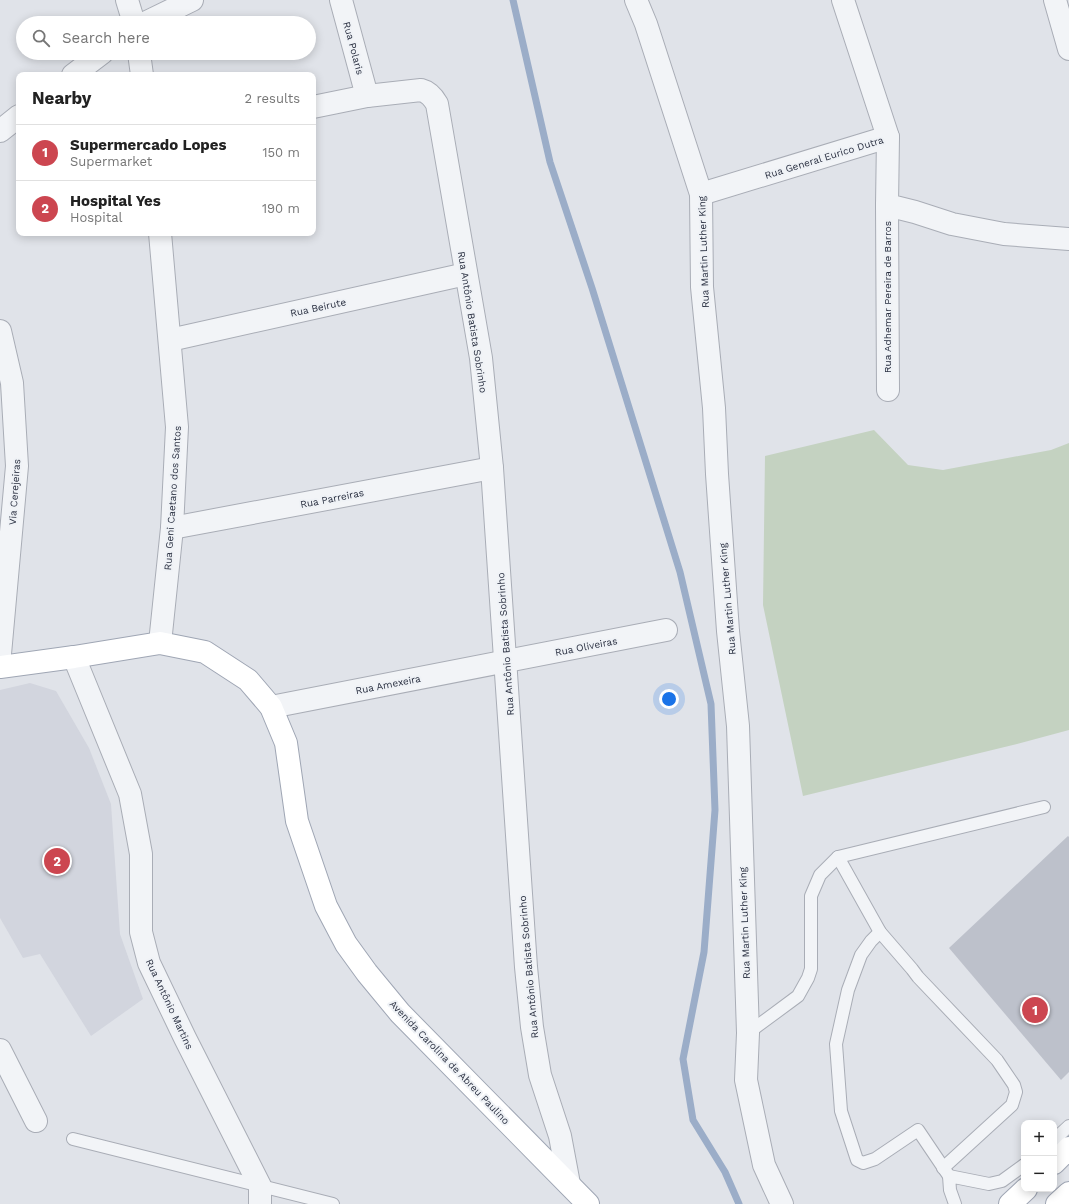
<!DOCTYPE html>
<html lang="en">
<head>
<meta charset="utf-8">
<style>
  :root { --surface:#fff; --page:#f6f6f6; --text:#222; --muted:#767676; --line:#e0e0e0; --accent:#cc4650 }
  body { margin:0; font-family:"Work Sans",sans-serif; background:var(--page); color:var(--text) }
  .controls { position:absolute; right:12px; bottom:12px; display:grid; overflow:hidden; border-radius:8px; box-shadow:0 2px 10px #0003 }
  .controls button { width:36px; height:36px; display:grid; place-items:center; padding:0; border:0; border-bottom:1px solid var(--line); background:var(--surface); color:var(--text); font:20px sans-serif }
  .you { position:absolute; left:669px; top:699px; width:14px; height:14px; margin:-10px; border:3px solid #fff; border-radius:50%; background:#1a73e8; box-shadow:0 0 0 6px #1a73e833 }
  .badge { display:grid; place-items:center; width:26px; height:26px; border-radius:50%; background:var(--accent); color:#fff; font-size:13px; font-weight:700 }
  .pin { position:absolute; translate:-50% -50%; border:2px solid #fff; box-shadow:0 1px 4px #0006 }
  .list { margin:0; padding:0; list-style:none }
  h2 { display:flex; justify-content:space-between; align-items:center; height:52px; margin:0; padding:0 16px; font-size:17px }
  h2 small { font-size:13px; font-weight:400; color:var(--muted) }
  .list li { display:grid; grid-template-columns:26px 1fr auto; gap:12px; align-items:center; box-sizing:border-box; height:56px; padding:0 16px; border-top:1px solid var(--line) }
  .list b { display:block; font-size:15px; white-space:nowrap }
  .list p { margin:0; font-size:13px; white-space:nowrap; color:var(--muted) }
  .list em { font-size:13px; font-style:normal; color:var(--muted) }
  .icon { flex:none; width:22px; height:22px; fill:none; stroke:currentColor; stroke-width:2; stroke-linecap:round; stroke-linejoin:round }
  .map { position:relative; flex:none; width:1069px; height:1204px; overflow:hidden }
  .search { position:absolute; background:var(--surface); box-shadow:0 2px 10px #0003; left:16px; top:16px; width:300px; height:44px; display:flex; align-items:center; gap:10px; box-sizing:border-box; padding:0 14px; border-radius:22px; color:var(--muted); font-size:15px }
  .panel { position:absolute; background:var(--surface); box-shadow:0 2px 10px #0003; left:16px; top:72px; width:300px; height:164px; border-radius:8px }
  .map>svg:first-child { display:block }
  .built { fill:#d2d5de }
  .green { fill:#c4d2c1 }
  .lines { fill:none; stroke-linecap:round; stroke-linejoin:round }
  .stream { stroke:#9badc8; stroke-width:7 }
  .building { fill:#bdc1cb }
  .lane-casing { stroke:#a9adb6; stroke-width:14 }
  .street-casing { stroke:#a9adb6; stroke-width:24 }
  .primary-casing { stroke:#9fa6b4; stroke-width:24 }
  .lane { stroke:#f2f4f7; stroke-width:12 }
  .street { stroke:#f2f4f7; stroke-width:22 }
  .primary { stroke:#fff; stroke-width:22 }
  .labels { text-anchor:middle; stroke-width:4; stroke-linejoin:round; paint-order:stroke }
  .street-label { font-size:10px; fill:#292f40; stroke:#eff2f6 }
</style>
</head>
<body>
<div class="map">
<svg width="1069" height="1204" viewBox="0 0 1069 1204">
  <rect width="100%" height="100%" fill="#e0e3e9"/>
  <path class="built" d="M30,683L56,691L89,748L111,804L120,934L143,999L91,1036L40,954L23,958L0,918V690Z"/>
  <path class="green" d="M874,430L908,465L943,470L1051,450L1069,443V730L1017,744L803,796L763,605L765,456Z"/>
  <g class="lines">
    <path class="stream" d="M513,0L550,162L592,288L680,572L711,704L715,810L704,952L683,1059L693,1120L725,1172L739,1204"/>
  </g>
  <path class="building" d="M1068,836L1069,837V1072L1061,1080L949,948Z"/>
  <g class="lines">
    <g class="lane-casing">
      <g id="lane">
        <path d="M838,857L880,932L912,969L918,977L997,1060L1014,1085L1016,1092L1012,1105L943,1168"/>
        <path d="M880,932L871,941L861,955L848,990L836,1044L841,1111L857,1160L863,1163L875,1159L918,1130L949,1176"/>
        <path d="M748,1033L798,996L808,978L811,969V896L820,875L838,857L1044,807"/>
        <path d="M73,1139L333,1204"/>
        <path d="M1054,1140L1069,1126"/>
        <path d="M955,1204L950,1190L949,1176L989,1184L1002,1181L1024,1165"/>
      </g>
    </g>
    <g class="street-casing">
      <g id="street">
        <path d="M127,0L134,23"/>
        <path d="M341,0L367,96"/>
        <path d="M636,0L646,24L701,194L702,287L714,408L717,474L728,631L738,726L748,1033L746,1080L764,1165L782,1204"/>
        <path d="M843,0L888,137L887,205L915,212L952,224L1004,234L1069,239"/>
        <path d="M1055,0L1069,49"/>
        <path d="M145,23L192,0"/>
        <path d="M139,53L142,75"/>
        <path d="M73,75L102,53"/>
        <path d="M313,107L367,96L421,90C429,92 433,97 437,104L481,358L492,468L526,967L532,1027L540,1075L560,1136L569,1184"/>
        <path d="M0,131L19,116"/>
        <path d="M701,194L888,137"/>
        <path d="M887,205L888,390"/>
        <path d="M0,331L12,383L17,466L0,654"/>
        <path d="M170,340L466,274"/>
        <path d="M172,528L492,468"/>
        <path d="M160,643L172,528L177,427L160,233"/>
        <path d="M74,657L130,794L141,854V932L149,963L185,1038L260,1186V1204"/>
        <path d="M271,707L666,630"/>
        <path d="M0,1050L36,1121"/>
      </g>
    </g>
    <g class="primary-casing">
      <g id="primary">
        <path d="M0,667L74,657L160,643L205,652L248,680L271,707L286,743L297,821L326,906L346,944L367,973L400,1013L588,1204"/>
        <path d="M1054,1163L1069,1148"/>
        <path d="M1010,1204L1026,1189"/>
        <path d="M1057,1204L1069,1193"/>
      </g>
    </g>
    <use href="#lane" class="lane"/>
    <use href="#street" class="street"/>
    <use href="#primary" class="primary"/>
  </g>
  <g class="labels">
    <g class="street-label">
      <text transform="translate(354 48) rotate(75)" y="4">Rua Polaris</text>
      <text transform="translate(824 157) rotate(-17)" y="4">Rua General Eurico Dutra</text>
      <text transform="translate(703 252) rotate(-92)" y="4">Rua Martin Luther King</text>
      <text transform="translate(887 297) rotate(-90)" y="4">Rua Adhemar Pereira de Barros</text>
      <text transform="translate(318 307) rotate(-12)" y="4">Rua Beirute</text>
      <text transform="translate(473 322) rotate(81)" y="4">Rua Antônio Batista Sobrinho</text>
      <text transform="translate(14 492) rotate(-86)" y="4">Via Cerejeiras</text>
      <text transform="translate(172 498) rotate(-86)" y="4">Rua Geni Caetano dos Santos</text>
      <text transform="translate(332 498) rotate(-11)" y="4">Rua Parreiras</text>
      <text transform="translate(727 599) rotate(-95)" y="4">Rua Martin Luther King</text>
      <text transform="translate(505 644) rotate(-94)" y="4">Rua Antônio Batista Sobrinho</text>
      <text transform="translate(586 646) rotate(-11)" y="4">Rua Oliveiras</text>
      <text transform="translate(388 684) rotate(-11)" y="4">Rua Amexeira</text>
      <text transform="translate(744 923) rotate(-92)" y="4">Rua Martin Luther King</text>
      <text transform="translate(528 967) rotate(-95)" y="4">Rua Antônio Batista Sobrinho</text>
      <text transform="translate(170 1004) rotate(65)" y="4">Rua Antônio Martins</text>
      <text transform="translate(450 1062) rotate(46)" y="4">Avenida Carolina de Abreu Paulino</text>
    </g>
  </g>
</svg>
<div class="controls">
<button>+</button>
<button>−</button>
</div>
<div class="you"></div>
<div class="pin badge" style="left:1035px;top:1010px">1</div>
<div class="pin badge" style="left:57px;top:861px">2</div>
<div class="search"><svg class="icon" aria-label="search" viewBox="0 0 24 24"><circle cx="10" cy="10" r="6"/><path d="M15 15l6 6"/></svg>Search here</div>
<section class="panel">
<h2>Nearby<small>2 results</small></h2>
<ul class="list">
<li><span class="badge">1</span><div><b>Supermercado Lopes</b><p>Supermarket</p></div><em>150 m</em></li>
<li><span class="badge">2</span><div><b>Hospital Yes</b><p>Hospital</p></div><em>190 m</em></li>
</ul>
</section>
</div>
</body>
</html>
